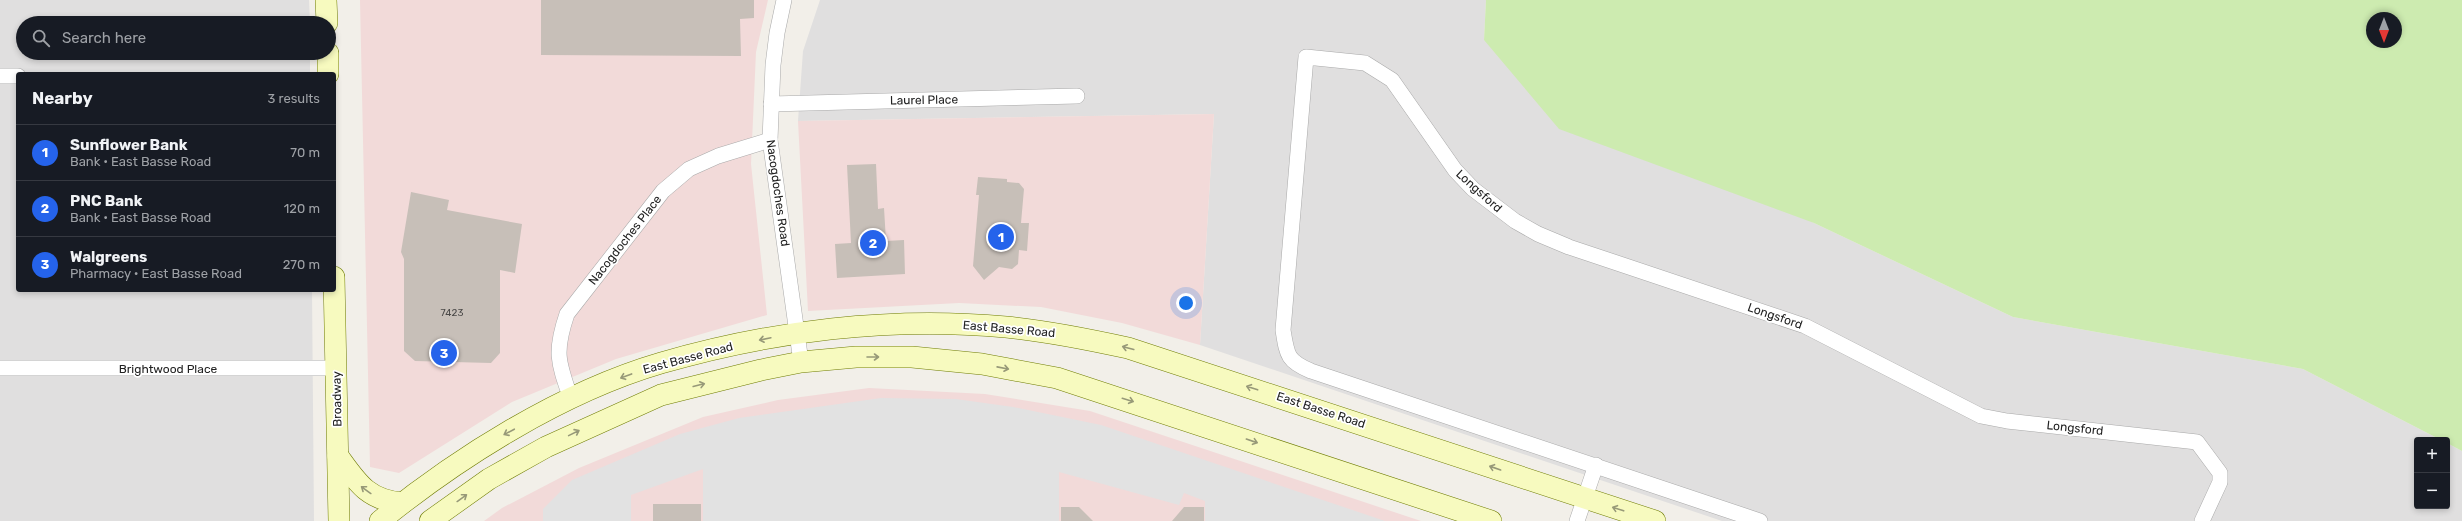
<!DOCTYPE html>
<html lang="en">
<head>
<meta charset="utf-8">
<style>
  :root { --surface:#171b24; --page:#20242c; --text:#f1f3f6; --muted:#9ea1a6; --line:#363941; --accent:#2563eb }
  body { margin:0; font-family:Rubik,sans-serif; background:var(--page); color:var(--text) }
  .controls { position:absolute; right:12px; bottom:12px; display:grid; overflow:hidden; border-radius:4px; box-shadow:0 2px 6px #0003 }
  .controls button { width:36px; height:36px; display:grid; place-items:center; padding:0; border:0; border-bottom:1px solid var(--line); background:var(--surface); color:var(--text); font:20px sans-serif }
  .compass { position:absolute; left:2366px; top:12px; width:36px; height:36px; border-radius:50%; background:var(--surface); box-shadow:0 2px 6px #0003; rotate:180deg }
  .you { position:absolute; left:1186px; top:303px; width:14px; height:14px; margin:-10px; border:3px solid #fff; border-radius:50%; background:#1a73e8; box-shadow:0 0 0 6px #1a73e833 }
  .badge { display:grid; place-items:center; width:26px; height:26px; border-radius:50%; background:var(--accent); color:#fff; font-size:13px; font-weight:700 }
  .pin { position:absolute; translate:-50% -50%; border:2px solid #fff; box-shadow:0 1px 4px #0006 }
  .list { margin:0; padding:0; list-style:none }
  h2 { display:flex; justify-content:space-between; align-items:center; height:52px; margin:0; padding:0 16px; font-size:17px }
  h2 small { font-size:13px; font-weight:400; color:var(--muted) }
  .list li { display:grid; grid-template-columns:26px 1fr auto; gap:12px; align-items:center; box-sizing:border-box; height:56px; padding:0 16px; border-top:1px solid var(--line) }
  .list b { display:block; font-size:15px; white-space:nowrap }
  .list p { margin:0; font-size:13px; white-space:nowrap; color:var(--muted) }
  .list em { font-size:13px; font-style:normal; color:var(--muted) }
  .icon { flex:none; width:22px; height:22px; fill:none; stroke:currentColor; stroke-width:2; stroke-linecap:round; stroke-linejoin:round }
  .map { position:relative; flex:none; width:2462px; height:521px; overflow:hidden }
  .search { position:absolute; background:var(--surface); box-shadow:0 2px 6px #0003; left:16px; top:16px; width:320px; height:44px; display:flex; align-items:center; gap:10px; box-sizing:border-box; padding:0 14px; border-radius:22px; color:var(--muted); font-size:15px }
  .panel { position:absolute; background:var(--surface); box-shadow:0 2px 6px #0003; left:16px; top:72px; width:320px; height:220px; border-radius:4px }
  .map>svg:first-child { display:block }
  .residential { fill:#e0dfdf }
  .commercial { fill:#f2dad9 }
  .grass { fill:#cdebb0; fill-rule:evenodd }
  .parking { fill:#e2e2e2 }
  .building { fill:#c7bfb8 }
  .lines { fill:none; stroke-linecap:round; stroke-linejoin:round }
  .minor-casing { stroke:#a9a9a9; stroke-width:16 }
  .secondary-casing { stroke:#707d05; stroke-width:22 }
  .minor { stroke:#fff; stroke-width:15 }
  .secondary { stroke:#f7fabf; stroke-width:21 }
  .oneway { stroke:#979978 }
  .labels { text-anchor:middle; stroke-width:3.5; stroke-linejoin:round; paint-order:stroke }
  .number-label { font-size:10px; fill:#4b4948 }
  .street-label { font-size:12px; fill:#222; stroke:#fff }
</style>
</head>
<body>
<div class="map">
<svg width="2462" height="521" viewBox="0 0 2462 521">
  <rect width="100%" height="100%" fill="#f2efe9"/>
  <g class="residential">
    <path d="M0,0H309L310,23H23V53H310V74H18V290H312L314,521H0Z"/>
    <path d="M820,0H1486L1484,40L1814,223L2013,317L2303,369L2441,440H2417V506H2447V443L2462,451V521H1722L1200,345L1214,114L798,121L803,51Z"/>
  </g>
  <g class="commercial">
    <path d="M360,0H768L756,52L751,164L767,315L616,359L512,402L399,473L370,467Z"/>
    <path d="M1214,114L1200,345L1122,323L1041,307L959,303L808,311L798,121Z"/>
    <path d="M869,388L985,394L1090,411L1421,521H484L502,508L579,468L703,417L778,400Z"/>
  </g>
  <path class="grass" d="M1486,0H2462V451L2447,443V440H2441L2303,369L2013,317L1814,223L1559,129L1484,40ZM2372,18H2396V42H2372Z"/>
  <path class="parking" d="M881,398L956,399L1013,407L1101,425L1385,521H1205V501L1184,493L1179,505L1059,472V521H703V469L631,495V521H543V509L572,480L680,434L739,418Z"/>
  <g class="building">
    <path d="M541,0H754V18L740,19L741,56L541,55Z"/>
    <path d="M876,164L878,209L884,208L886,241L904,240L905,274L837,278L835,244L851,243L847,165Z"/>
    <path d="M978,177L1007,179V182L1019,183L1024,189L1021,223H1029L1027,251L1019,250L1018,264L1012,269L999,267L984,280L973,266L979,195H976Z"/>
    <path d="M411,192L449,200L447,210L522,224L515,273L500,270V353L491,363L415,361L404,351V259L401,252Z"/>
    <rect x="653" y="504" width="48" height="17"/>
    <path d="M1061,507H1079L1093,521H1061Z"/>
    <path d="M1184,507H1204V521H1172Z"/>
  </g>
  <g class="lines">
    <g class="minor-casing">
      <g id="minor">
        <path d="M784,0L777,33L773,65L770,140L801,362"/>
        <path d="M0,76H18"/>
        <path d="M771,104L1077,96"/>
        <path d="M0,368H336"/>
        <path d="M571,399C558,362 554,352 567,314L663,191L689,169L718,156L770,140"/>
        <path d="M1577,521L1596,465"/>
        <path d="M1760,521L1311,371C1287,361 1287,355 1283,330L1306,57L1365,63L1392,80L1455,170L1473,189L1515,221L1538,234L1569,247L1805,326L1981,416L2007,421L2197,442L2220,473V482L2202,521"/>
      </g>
    </g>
    <g class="secondary-casing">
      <g id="secondary">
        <path d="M326,0L327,23"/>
        <path d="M328,53V74"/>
        <path d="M334,277L339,521"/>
        <path d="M338,456C357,482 367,500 402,503"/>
        <path d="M380,521C459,457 562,392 661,363C771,331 891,316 1006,327C1047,331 1087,339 1128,348L1655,521"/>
        <path d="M430,521L489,479L546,447L661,395L761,370L801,362L856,357H912L982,364L1057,378L1491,521"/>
      </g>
    </g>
    <use href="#minor" class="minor"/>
    <use href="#secondary" class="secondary"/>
  </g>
  <defs><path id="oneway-shaft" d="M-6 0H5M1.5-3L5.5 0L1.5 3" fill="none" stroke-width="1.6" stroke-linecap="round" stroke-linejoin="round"/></defs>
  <g class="oneway">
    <use href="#oneway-shaft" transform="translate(765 339) rotate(168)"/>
    <use href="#oneway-shaft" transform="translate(1128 348) rotate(-165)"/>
    <use href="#oneway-shaft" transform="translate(873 357)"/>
    <use href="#oneway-shaft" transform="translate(1003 368) rotate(11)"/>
    <use href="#oneway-shaft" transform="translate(626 376) rotate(160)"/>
    <use href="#oneway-shaft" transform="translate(699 385) rotate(-14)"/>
    <use href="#oneway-shaft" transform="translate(1252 388) rotate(-162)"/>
    <use href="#oneway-shaft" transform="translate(1128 400) rotate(17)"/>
    <use href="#oneway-shaft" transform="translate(509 432) rotate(152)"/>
    <use href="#oneway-shaft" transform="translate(574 433) rotate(-26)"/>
    <use href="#oneway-shaft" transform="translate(1252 441) rotate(19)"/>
    <use href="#oneway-shaft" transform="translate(1495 468) rotate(-161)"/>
    <use href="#oneway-shaft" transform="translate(366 490) rotate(-144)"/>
    <use href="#oneway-shaft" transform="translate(462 498) rotate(-36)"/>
    <use href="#oneway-shaft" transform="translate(1618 509) rotate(-162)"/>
  </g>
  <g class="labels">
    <g class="number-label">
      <text x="452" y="316">7423</text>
    </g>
    <g class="street-label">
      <text transform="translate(924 100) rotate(-1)" y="4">Laurel Place</text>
      <text transform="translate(1479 191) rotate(42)" y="4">Longsford</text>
      <text transform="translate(778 193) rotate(82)" y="4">Nacogdoches Road</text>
      <text transform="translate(625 240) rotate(-52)" y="4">Nacogdoches Place</text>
      <text transform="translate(1775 316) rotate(19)" y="4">Longsford</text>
      <text transform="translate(1009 329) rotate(5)" y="4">East Basse Road</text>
      <text transform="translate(688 358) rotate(-15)" y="4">East Basse Road</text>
      <text x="168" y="373">Brightwood Place</text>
      <text transform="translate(337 399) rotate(-91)" y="4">Broadway</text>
      <text transform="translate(1321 410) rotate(18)" y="4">East Basse Road</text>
      <text transform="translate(2075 428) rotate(6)" y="4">Longsford</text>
    </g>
  </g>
</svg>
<div class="controls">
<button>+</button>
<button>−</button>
</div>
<svg class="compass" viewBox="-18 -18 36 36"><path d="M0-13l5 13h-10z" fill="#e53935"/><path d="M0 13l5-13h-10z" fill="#9ea1a6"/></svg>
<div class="you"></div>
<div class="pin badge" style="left:1001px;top:237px">1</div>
<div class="pin badge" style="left:873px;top:243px">2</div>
<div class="pin badge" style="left:444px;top:353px">3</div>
<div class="search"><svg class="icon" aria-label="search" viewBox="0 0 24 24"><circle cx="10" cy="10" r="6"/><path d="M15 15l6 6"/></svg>Search here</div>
<section class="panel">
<h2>Nearby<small>3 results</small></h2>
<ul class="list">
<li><span class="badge">1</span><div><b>Sunflower Bank</b><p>Bank · East Basse Road</p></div><em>70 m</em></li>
<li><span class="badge">2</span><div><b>PNC Bank</b><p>Bank · East Basse Road</p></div><em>120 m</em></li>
<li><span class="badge">3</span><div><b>Walgreens</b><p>Pharmacy · East Basse Road</p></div><em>270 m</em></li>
</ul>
</section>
</div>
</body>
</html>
